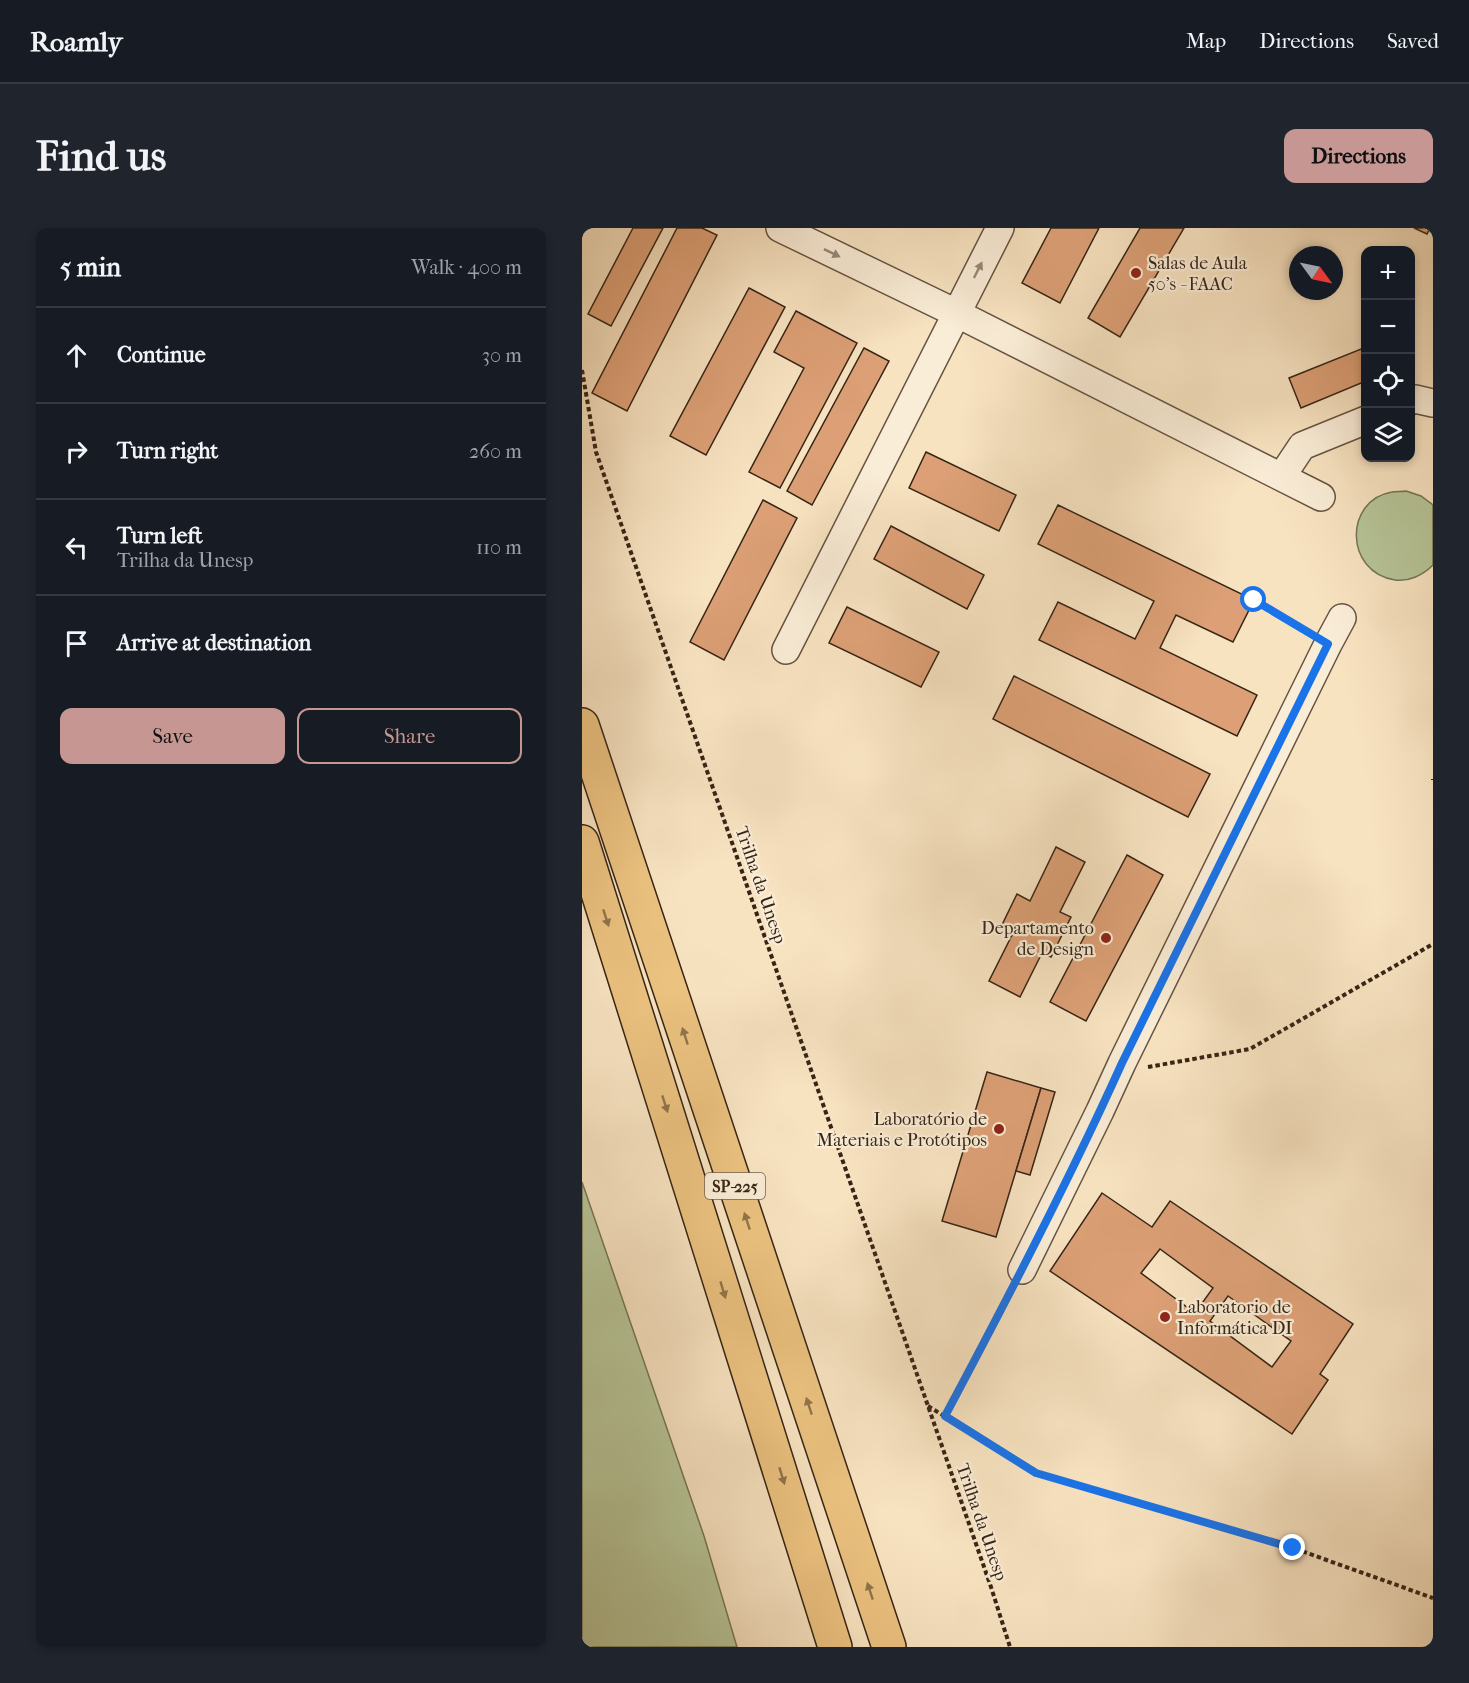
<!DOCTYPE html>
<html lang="en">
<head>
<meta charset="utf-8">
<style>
  :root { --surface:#171b24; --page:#20242c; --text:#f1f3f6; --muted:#9ea1a6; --line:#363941; --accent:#c59692 }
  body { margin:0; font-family:"IM FELL French Canon",serif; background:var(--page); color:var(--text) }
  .controls { position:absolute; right:18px; top:18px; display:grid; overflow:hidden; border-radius:12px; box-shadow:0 3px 9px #0003 }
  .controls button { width:54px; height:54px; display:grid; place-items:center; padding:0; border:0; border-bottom:2px solid var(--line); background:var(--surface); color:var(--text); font:30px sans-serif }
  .compass { position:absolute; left:707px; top:18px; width:54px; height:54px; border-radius:50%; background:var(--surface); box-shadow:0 3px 9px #0003; rotate:123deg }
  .stop { position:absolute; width:18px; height:18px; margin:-14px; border:4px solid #1a73e8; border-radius:50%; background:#fff }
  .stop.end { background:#1a73e8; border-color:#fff; box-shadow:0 2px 6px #0008 }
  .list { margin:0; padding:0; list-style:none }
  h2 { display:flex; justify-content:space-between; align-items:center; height:78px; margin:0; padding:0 24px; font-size:26px }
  h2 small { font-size:20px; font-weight:400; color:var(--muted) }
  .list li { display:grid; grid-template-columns:39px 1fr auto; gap:18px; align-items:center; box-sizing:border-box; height:96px; padding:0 24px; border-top:2px solid var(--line) }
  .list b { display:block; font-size:22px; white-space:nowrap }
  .list p { margin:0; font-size:20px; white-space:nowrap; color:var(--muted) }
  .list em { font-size:20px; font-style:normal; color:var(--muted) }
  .actions { display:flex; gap:12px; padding:18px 24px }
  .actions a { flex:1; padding:14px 0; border:2px solid var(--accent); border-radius:12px; text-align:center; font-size:21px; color:var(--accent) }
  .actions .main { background:var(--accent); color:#111 }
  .icon { flex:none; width:33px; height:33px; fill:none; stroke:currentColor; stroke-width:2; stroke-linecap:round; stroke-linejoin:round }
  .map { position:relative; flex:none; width:851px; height:1419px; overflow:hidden; border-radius:12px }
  header { display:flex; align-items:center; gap:36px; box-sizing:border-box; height:84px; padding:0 30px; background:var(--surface); border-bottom:2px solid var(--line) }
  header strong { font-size:28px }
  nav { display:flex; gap:33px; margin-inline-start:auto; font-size:21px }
  .intro { display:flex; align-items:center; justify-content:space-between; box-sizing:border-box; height:144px; padding:0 36px }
  h1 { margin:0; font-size:42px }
  .button { padding:15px 27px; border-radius:12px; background:var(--accent); color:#111; font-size:21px; font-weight:700 }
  main { display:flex; gap:36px; padding:0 36px }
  aside { flex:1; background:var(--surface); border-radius:12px; box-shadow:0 3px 9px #0003 }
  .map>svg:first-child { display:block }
  .green { fill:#b7c598; stroke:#767557; stroke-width:1.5 }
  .building { fill:#dda076; stroke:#362516; stroke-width:1.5; fill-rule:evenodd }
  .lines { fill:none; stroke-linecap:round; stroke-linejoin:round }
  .minor-casing { stroke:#665441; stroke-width:30 }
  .highway-casing { stroke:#362516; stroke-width:36 }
  .path { stroke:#362516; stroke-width:4; stroke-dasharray:4.5 3; stroke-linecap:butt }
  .minor { stroke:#faedd7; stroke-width:27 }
  .highway { stroke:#ecc280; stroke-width:33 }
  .oneway { fill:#988976 }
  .oneway2 { fill:#91744b }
  .route { stroke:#1a73e8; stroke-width:8 }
  .poi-dot { fill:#8f2418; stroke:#faedd7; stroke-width:2 }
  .labels { text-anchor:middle; stroke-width:4.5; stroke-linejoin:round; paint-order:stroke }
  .shield { fill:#faedd7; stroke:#716150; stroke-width:1.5 }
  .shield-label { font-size:16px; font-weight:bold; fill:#362516 }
  .poi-label { font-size:18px; fill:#362516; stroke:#faedd7; text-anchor:start }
  .street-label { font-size:18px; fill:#362516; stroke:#faedd7 }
</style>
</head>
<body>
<header>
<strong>Roamly</strong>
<nav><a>Map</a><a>Directions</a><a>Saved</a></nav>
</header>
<div class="intro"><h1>Find us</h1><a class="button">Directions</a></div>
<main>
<aside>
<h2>5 min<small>Walk · 400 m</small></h2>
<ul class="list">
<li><svg class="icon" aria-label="ahead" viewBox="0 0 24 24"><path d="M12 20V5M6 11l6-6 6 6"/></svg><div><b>Continue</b></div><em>30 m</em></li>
<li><svg class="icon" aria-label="right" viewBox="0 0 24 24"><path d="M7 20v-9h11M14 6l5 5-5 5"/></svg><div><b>Turn right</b></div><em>260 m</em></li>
<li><svg class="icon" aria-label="left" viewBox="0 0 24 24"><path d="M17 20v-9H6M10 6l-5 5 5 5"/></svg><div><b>Turn left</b><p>Trilha da Unesp</p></div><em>110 m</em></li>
<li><svg class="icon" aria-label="arrive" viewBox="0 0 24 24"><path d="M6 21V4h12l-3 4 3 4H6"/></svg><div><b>Arrive at destination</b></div></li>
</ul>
<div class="actions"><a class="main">Save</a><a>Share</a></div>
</aside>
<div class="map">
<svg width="851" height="1419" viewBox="0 0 851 1419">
  <rect width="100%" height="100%" fill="#f8e3c1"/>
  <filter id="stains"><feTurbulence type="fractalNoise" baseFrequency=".00333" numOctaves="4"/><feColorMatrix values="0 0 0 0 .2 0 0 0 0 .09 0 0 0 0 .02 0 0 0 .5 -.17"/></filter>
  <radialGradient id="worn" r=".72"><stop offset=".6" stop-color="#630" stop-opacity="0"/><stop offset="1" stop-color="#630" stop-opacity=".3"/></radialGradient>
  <g class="green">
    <path d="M824,263L839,268L851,277V337C841,347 827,354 813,352C762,344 762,272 810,264C814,263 820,264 824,263Z"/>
    <path d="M0,954L122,1308L155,1419H0Z"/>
  </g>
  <g class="building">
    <path d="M51,0H81L29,98L6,86Z"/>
    <path d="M95,0H120L135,7L45,183L10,165Z"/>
    <path d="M469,0H517L478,75L440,55Z"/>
    <path d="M558,0H602L538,109L506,90Z"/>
    <path d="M832,0H848L845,6Z"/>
    <path d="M167,60L203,79L124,227L88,208Z"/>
    <path d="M214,83L275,115L198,260L167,244L222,140L192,124Z"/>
    <path d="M784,119V153L719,180L707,150Z"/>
    <path d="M282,120L307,133L230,277L205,263Z"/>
    <path d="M344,224L434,267L417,303L327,260Z"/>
    <path d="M181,272L215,290L142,432L108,414Z"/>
    <path d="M476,277L672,372L651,414L594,387L578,420L675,467L655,508L457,412L476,374L553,411L572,373L456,316Z"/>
    <path d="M309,298L402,347L385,381L292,331Z"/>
    <path d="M265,379L357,424L339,459L247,415Z"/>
    <path d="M432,448L628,546L606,589L411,491Z"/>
    <path d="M474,619L503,634L478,684L489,689L469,729L460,725L438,769L407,753L430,707L418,701L435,666L448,673Z"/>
    <path d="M545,627L581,647L504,793L468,774Z"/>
    <path d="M405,844L459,860L414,1009L360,993Z"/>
    <path d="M459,860L473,864L448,947L434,943Z"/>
    <path d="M520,965L570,999L588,973L771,1096L738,1146L746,1152L710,1206L468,1043ZM578,1021L631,1060L613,1085L559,1045ZM646,1068L709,1113L690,1139L628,1093Z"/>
  </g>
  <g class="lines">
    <g class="minor-casing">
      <g id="minor">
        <path d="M198,0L374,85L739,269"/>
        <path d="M828,173L833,171L851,175"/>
        <path d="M700,248L720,218L784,192"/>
        <path d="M204,422L418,0"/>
        <path d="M440,1042L518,883L540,835L746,416L760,390"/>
      </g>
    </g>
    <g class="highway-casing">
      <g id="highway">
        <path d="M0,497L307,1419"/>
        <path d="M0,614L253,1419"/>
      </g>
    </g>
    <g class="path">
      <path d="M0,142L14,224L409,1359L428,1419"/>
      <path d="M672,372L727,405"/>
      <path d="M851,551V552"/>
      <path d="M566,839L668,821L851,716"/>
      <path d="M346,1178L454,1245L711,1320L851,1370"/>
      <path d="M363,1188L430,1062"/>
    </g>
    <use href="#minor" class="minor"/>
    <use href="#highway" class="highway"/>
  </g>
  <defs><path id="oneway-solid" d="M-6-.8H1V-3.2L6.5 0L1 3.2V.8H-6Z" transform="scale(1.5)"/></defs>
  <g class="oneway">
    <use href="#oneway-solid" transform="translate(250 25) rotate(26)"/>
    <use href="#oneway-solid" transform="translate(396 42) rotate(-63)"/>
  </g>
  <g class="oneway2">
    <use href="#oneway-solid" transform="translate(24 690) rotate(72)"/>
    <use href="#oneway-solid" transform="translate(103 808) rotate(-108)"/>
    <use href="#oneway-solid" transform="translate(83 876) rotate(72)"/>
    <use href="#oneway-solid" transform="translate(165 993) rotate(-108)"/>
    <use href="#oneway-solid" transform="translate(141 1062) rotate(73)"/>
    <use href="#oneway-solid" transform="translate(227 1178) rotate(-108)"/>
    <use href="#oneway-solid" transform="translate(200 1248) rotate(73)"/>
    <use href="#oneway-solid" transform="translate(288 1363) rotate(-108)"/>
  </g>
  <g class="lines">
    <path class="route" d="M672,372L746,416L540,835C486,955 425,1072 363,1188L454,1245L711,1320"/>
  </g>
  <g class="poi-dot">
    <circle cx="554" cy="45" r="6"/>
    <circle cx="524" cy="710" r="6"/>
    <circle cx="417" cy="901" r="6"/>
    <circle cx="583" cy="1089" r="6"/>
  </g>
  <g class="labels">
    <rect class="shield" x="123" y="945" width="60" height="26" rx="4.5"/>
    <g class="shield-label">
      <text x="153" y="964">SP-225</text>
    </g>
    <g class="poi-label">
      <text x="566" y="41">Salas de Aula<tspan x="566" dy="21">50's - FAAC</tspan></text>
      <text x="512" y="706" text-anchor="end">Departamento<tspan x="512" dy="21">de Design</tspan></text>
      <text x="405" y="897" text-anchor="end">Laboratório de<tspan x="405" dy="21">Materiais e Protótipos</tspan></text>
      <text x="595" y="1085">Laboratorio de<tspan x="595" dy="21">Informática DI</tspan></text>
    </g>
    <g class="street-label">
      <text transform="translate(179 657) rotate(71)" y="6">Trilha da Unesp</text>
      <text transform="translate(400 1294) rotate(71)" y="6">Trilha da Unesp</text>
    </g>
  </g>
  <rect width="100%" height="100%" filter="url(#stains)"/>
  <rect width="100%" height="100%" fill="url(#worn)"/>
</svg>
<div class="controls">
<button>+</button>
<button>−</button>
<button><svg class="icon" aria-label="locate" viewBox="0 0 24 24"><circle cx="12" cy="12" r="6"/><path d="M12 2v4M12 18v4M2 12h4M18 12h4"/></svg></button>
<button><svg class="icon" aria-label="layers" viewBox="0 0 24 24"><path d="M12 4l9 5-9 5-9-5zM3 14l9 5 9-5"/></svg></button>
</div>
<svg class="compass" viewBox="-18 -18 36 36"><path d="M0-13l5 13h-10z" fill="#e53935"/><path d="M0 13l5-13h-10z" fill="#9ea1a6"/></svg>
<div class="stop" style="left:672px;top:372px"></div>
<div class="stop end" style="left:711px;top:1320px"></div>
</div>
</main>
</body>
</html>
